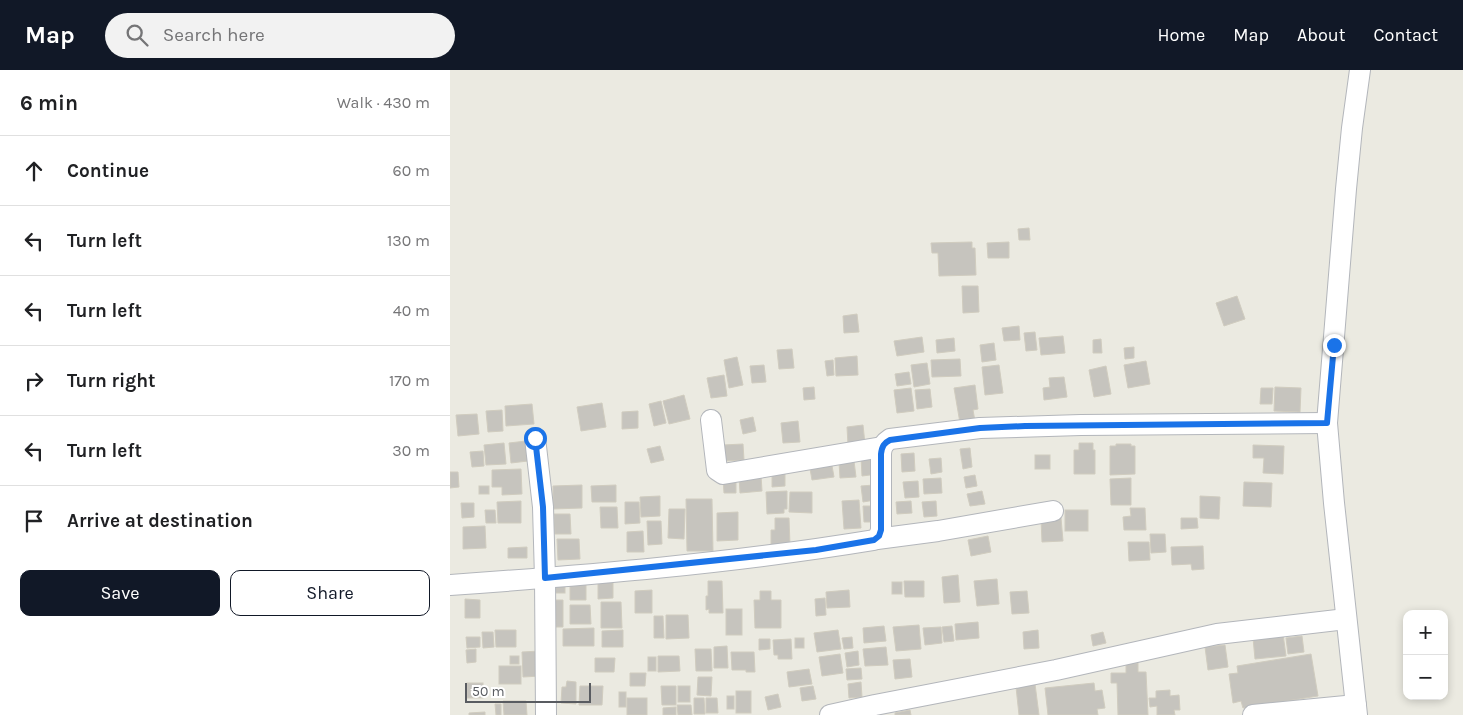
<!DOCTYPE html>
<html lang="en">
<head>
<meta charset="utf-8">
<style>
  :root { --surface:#fff; --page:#f2f2f2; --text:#202124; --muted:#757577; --line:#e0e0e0; --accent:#111827 }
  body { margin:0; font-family:Karla,sans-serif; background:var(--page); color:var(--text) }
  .controls { position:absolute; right:15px; bottom:15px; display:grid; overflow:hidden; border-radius:10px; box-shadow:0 2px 8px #0003 }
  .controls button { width:45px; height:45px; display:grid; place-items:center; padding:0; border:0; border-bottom:1px solid var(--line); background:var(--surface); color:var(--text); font:25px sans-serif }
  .scale { position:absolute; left:15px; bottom:12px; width:126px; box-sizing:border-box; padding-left:5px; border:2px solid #595c61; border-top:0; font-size:14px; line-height:18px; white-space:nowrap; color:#595c61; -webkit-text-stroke:4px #fff; paint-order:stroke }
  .stop { position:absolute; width:15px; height:15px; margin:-11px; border:4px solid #1a73e8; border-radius:50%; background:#fff }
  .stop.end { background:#1a73e8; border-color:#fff; box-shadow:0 1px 5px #0008 }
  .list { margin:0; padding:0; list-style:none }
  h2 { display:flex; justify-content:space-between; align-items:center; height:65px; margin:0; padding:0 20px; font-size:21px }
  h2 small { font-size:16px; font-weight:400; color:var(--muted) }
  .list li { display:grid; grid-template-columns:32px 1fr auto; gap:15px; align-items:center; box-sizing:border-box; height:70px; padding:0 20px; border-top:1px solid var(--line) }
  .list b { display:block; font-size:19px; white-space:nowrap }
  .list em { font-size:16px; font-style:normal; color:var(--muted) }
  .actions { display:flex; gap:10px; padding:15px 20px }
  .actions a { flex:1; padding:11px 0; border:1px solid var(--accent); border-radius:10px; text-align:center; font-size:18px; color:var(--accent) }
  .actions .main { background:var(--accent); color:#fff }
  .icon { flex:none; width:28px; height:28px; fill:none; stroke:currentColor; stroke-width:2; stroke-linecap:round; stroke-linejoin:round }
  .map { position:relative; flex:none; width:1013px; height:645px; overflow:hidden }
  header { display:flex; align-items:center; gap:30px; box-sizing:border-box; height:70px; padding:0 25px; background:var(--accent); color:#fff }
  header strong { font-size:24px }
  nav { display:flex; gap:28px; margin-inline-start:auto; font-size:18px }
  .search { width:350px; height:45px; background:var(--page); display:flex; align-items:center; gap:12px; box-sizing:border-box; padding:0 18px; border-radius:28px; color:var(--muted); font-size:19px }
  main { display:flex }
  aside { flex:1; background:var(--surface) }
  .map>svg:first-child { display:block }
  .building { fill:#c6c4be; stroke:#d0ccbf }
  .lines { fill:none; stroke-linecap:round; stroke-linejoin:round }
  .minor-casing { stroke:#b3b6bb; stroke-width:22 }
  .minor { stroke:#fff; stroke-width:20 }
  .route { stroke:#1a73e8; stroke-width:6 }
</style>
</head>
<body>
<header>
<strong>Map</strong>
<div class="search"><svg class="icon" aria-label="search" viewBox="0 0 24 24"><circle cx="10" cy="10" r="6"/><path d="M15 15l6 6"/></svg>Search here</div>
<nav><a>Home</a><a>Map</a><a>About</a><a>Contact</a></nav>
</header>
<main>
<aside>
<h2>6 min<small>Walk · 430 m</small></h2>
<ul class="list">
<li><svg class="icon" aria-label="ahead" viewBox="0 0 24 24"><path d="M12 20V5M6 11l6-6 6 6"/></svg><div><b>Continue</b></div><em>60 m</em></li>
<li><svg class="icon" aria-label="left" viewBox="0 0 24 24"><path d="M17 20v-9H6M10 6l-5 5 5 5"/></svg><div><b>Turn left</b></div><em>130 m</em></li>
<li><svg class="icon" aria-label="left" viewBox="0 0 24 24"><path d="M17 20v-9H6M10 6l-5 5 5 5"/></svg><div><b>Turn left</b></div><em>40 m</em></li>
<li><svg class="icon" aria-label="right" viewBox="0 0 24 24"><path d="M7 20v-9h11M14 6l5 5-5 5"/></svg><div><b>Turn right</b></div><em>170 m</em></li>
<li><svg class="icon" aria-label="left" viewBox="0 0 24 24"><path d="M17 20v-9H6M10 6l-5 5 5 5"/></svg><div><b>Turn left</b></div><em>30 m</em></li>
<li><svg class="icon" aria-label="arrive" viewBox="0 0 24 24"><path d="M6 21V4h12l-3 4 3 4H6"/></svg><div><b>Arrive at destination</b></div></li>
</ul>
<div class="actions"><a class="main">Save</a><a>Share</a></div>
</aside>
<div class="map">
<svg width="1013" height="645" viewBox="0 0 1013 645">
  <rect width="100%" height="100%" fill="#ebeae1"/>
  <g class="building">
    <path d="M579,158L580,170H569L568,159Z"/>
    <path d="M522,172V178H525L526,205L489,206L488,183H482L481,173Z"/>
    <path d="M559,172V188H538L537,173Z"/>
    <path d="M512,216H528L529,242L513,243Z"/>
    <path d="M787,226L795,249L774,256L766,233Z"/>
    <path d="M407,244L409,262L394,263L393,246Z"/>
    <path d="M569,256L570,270L554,271L552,258Z"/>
    <path d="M585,262L587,280L576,281L574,263Z"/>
    <path d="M613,266L615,283L591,285L589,268Z"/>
    <path d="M472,267L474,282L447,286L444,271Z"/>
    <path d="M504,268L505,281L487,283L486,270Z"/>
    <path d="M651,269L652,283H643V270Z"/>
    <path d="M544,273L546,290L532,292L530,275Z"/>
    <path d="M684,277V288L675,289L674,278Z"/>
    <path d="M342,279L344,298L329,299L327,280Z"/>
    <path d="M407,286L408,305L386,306L385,288Z"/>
    <path d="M287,287L293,315L279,318L274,290Z"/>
    <path d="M510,289L511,306L482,307L481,290Z"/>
    <path d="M383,290L384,305L377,306L375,291Z"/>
    <path d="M696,291L700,314L678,318L674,295Z"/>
    <path d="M477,293L480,314L464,317L461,295Z"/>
    <path d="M314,295L316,312L302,313L300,296Z"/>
    <path d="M549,295L553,323L535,325L532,297Z"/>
    <path d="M656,296L661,324L644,327L639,300Z"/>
    <path d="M459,302L461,314L447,316L445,304Z"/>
    <path d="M274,305L277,326L261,328L257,308Z"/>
    <path d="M614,307L617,327L594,330L593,318L600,317L599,308Z"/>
    <path d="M525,315L528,339L523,340L525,351L510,353L504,318Z"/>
    <path d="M364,317L365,329L354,330L353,318Z"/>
    <path d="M825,317L851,318L850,342L824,341Z"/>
    <path d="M461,318L464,341L447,343L444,320Z"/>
    <path d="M811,318H823L822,334H810Z"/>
    <path d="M480,319L482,337L467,339L465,320Z"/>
    <path d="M234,325L240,349L219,354L213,331Z"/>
    <path d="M211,331L216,353L204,356L199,334Z"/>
    <path d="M152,333L156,357L131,361L127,337Z"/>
    <path d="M82,334L84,354L56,356L55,336Z"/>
    <path d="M52,340L53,361L38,362L36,341Z"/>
    <path d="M188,341V358L172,359V342Z"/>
    <path d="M27,344L29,364L8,366L6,345Z"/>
    <path d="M303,347L306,361L293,364L290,350Z"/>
    <path d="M348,351L350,372L333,373L331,353Z"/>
    <path d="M413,355L415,374L398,375L397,357Z"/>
    <path d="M76,371L78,391L61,393L59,373Z"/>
    <path d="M54,373L56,394L36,395L34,375Z"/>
    <path d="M629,373H643V380H645V404H624V380H629Z"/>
    <path d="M293,374L294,390L274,391L273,375Z"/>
    <path d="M666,374H681V376H685V404L660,405V376H666Z"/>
    <path d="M803,375L834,376L833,404L813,403L814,388H803Z"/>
    <path d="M210,376L214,390L201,393L197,379Z"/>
    <path d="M520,378L522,397L513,399L510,379Z"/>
    <path d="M33,381L34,396L22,397L20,382Z"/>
    <path d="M464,383L465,401L452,402L451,384Z"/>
    <rect x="585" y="385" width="15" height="14"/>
    <path d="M427,386L428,404L412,406L411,387Z"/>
    <path d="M491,388L492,402L481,404L479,389Z"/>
    <path d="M381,390L384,407L362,410L359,393Z"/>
    <path d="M404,391L406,407L390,408L389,392Z"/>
    <path d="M71,399L72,424L52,425V417H42V400Z"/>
    <path d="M322,399H335V416L322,417Z"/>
    <path d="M0,402H8L9,417L0,418Z"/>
    <path d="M311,405L312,421L290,423L289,406Z"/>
    <path d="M525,405L527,416L516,418L514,407Z"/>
    <path d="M491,408L492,423L474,424L473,409Z"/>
    <path d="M681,408V435H661L660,409Z"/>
    <path d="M273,409H286V423H274Z"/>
    <path d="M468,411L469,427L455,428L453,412Z"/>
    <path d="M794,412L822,413L821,437L793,436Z"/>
    <path d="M132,415V438L103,439V416Z"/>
    <path d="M166,415V432H142L141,416Z"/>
    <path d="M424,415L425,430L413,432L411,416Z"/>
    <rect x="29" y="416" width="10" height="8"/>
    <path d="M337,421V439H334V443L317,444L316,422Z"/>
    <path d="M532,421L535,434L520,436L517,424Z"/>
    <path d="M340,422H362V443L339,442Z"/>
    <path d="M210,426V446L191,447L190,427Z"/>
    <path d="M750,426L770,427L769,449L750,448Z"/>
    <path d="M236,429H262L263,481H237Z"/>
    <path d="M409,430L411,458L394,459L392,431Z"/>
    <path d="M71,431V453H48L47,432Z"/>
    <path d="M461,431L462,443L447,444L446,432Z"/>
    <path d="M486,431L487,446L474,447L472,432Z"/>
    <path d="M175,432H189L190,453L175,454Z"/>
    <path d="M11,433H24V447L12,448Z"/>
    <path d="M413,436H429L430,452H414Z"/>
    <path d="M150,437H167L168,458H151Z"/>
    <path d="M680,438H695L696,460H674L673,447L681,446Z"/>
    <path d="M219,439H235L234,469L218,468Z"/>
    <path d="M35,440H45L46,453H36Z"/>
    <rect x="615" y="440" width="23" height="21"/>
    <path d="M288,442V470L267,471V443Z"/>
    <path d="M104,444H120L121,464H105Z"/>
    <path d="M325,448H339L340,475L321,478V460H325Z"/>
    <path d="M611,448L613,471L592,472L591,449Z"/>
    <path d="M731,448H747L748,458L731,459Z"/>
    <path d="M197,451H211L212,474L198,475Z"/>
    <path d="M35,456L36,478L13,479V457Z"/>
    <path d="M193,461L194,482H177V462Z"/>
    <path d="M700,464H715L716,482L701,483Z"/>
    <path d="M538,466L541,482L521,486L518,470Z"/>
    <path d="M107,469H129L130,489L108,490Z"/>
    <path d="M678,472H699L700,490L679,491Z"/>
    <path d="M753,476L754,499L742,500L741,494L722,495L721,477Z"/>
    <path d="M77,477V488H58V478Z"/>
    <path d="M508,505L510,532L494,533L492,507Z"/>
    <path d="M547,509L549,534L527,536L524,511Z"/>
    <path d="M148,511H163V528L148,529Z"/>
    <path d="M258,511H272L273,543H259V539L256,540V526H258Z"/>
    <path d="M454,511H474V527H455Z"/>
    <rect x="442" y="512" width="10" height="12"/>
    <rect x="105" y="515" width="10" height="8"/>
    <path d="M136,515V530H120V516Z"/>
    <path d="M202,520V543H185V521Z"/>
    <path d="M399,520L400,537L377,538L376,522Z"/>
    <path d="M310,521H321V530H331V558H305L304,530H310Z"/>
    <path d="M577,521L579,543L562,544L560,522Z"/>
    <path d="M375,528L376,545L366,546L365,529Z"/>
    <path d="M15,529L30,530V548H15Z"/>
    <path d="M105,530H113V557H106Z"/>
    <path d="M151,532H171L172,558H151Z"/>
    <path d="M120,535H140L141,554H120Z"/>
    <rect x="276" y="539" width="16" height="26"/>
    <path d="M216,545H238L239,568L216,569Z"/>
    <path d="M204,546H213L214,568H204Z"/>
    <path d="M528,552L529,568L506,570L505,554Z"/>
    <path d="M469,555L471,579L446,581L443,557Z"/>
    <path d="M434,556L436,571L414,573L413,558Z"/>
    <path d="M502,556L504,571L494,572L492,557Z"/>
    <path d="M491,557L492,573L475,575L473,558Z"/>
    <path d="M144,558V576H113V559Z"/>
    <path d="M45,560H66V577H46Z"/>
    <path d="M173,560V577H152V561Z"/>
    <path d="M388,560L391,579L367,582L364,563Z"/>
    <path d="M588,560L589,578L574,579L573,562Z"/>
    <path d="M32,562H43L44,577L33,578Z"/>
    <path d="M653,562L656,573L643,576L641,565Z"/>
    <path d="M833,564L836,586L805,589L803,568Z"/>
    <path d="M852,566L854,582L838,584L836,568Z"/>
    <path d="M16,567H30V577L17,578Z"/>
    <path d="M402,567L403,578L394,579L392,568Z"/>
    <rect x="345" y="568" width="9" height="10"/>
    <path d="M309,569H320V579L309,580Z"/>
    <path d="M341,569L342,589H328V585H324L323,570Z"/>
    <path d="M775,575L778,597L758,600L755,577Z"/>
    <path d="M277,576L278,598H264V577Z"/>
    <path d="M436,577L438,595L415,596L413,579Z"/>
    <path d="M26,579V592L17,593L16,580Z"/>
    <path d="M245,579H261L262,601H246Z"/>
    <path d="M90,581L91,606L73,607L72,582Z"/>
    <path d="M408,581L409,595L397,597L395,583Z"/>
    <path d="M281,582H304L305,602H296V600H282Z"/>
    <path d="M390,584L393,603L372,606L369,587Z"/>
    <path d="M861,584L868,626L793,638L791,631L783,633L779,604L788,603L787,596Z"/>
    <rect x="60" y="586" width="9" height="8"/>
    <path d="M208,586H229L230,601L208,602Z"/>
    <rect x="198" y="587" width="8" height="14"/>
    <path d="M145,588H165L164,602H145Z"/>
    <path d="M460,589L462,607L445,609L443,590Z"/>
    <path d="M688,593V602H696L698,645H668L667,613H661V603H676V594Z"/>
    <rect x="49" y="596" width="22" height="18"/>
    <path d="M411,598L412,609L397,610L396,599Z"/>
    <path d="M359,599L362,614L339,617L337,602Z"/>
    <path d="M180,603H196L195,616H180Z"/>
    <path d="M248,607H262L261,626L247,625Z"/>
    <path d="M117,611L126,612V634L111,633L112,617H116Z"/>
    <path d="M411,612L412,627L399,628L398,614Z"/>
    <rect x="17" y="613" width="16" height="15"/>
    <path d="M644,613L645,621L652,620L655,638L647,639L648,645H598L595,618Z"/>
    <path d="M585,614L589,645H569L566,617Z"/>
    <path d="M130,616H153L152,635H129Z"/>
    <path d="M211,616H226V635H212Z"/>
    <rect x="228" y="616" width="12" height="16"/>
    <path d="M363,616L366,629L352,631L350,618Z"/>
    <path d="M720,620V626L729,625L730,640H724L725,645H707V636L700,637L699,628H706V621Z"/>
    <rect x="286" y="621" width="15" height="22"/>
    <rect x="169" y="622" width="7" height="15"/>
    <path d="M328,624L331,637L318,640L315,627Z"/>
    <rect x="277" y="626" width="7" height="13"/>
    <rect x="177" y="628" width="20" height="17"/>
    <path d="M244,628H254L255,644H244Z"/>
    <path d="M256,628H267L268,643H256Z"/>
    <path d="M53,631H76L77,645H54Z"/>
    <path d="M45,634H51V645H46Z"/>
    <path d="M227,635H241L242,645H228Z"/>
    <path d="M226,637V645H213V638Z"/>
    <path d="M460,640L461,645H445V643Z"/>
    <path d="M35,642V645H19V643Z"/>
  </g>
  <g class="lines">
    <g class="minor-casing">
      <g id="minor">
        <path d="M261,350L267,400L273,404L432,377"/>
        <path d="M85,368L93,437L95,508L96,645"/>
        <path d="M427,469L488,461L603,441"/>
        <path d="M0,515C142,505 284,493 424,470L429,466L431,460V383C432,376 434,373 440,369L530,358L631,355L877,353"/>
        <path d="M380,645L425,635L606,600L767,564L896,549"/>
        <path d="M803,645L906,635"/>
        <path d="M907,645L884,433L877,353L896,119L902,58L910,0"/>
      </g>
    </g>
    <use href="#minor" class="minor"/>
  </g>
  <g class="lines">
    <path class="route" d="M85,368L93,437L95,508L366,480L424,470L429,466L431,460V384C432,376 434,373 440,370L530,358L575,356L877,353L884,275"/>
  </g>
</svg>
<div class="controls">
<button>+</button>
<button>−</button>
</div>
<div class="scale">50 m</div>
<div class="stop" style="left:85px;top:368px"></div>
<div class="stop end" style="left:884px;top:275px"></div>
</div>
</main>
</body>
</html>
